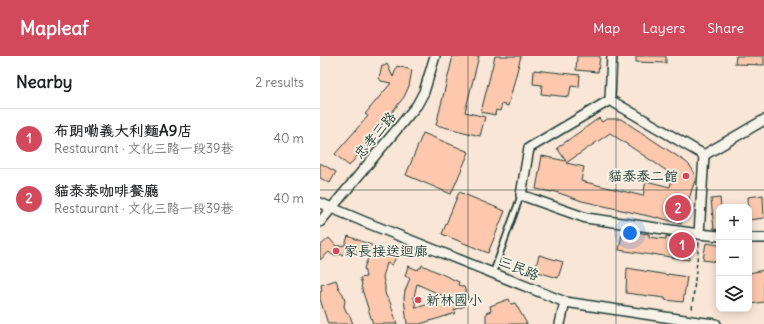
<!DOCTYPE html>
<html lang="en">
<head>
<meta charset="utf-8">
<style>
  :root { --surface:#fff; --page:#f6f6f6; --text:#202124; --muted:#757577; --line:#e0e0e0; --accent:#d1495b }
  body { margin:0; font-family:Delius,"LXGW WenKai TC",sans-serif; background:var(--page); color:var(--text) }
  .controls { position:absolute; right:12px; bottom:12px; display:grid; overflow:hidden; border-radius:8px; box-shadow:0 2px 10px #0003 }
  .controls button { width:36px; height:36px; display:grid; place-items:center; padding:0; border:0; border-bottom:1px solid var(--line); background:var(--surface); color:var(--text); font:20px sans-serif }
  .you { position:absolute; left:310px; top:177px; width:14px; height:14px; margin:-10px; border:3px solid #fff; border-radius:50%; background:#1a73e8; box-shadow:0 0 0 6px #1a73e833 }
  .badge { display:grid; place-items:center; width:26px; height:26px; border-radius:50%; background:var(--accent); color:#fff; font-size:13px; font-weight:700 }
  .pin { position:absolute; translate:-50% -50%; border:2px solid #fff; box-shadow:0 1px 4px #0006 }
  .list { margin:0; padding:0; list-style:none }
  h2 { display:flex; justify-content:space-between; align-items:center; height:52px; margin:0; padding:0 16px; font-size:17px }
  h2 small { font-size:13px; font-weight:400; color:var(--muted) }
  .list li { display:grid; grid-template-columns:26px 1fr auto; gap:12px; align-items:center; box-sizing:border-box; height:60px; padding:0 16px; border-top:1px solid var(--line) }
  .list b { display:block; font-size:15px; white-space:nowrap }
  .list p { margin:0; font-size:13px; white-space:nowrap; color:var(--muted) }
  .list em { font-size:13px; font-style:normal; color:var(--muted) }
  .icon { flex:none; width:22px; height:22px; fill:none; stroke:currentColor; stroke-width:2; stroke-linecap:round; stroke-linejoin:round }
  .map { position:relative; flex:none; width:444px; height:268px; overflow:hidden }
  header { display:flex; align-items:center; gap:24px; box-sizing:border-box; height:56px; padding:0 20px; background:var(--accent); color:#fff }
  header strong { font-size:19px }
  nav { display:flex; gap:22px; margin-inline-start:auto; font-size:14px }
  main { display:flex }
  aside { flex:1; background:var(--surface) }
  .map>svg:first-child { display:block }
  .building { fill:#fdc8ae; stroke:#1f3d34; fill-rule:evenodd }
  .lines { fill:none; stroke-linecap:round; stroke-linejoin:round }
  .lane-casing { stroke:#1f3d34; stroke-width:8 }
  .street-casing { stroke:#1f3d34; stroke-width:12 }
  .path { stroke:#1f3d34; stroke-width:1.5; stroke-dasharray:4 3; stroke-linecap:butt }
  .lane { stroke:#f7f3e8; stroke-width:4.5 }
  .street { stroke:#f7f3e8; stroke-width:9 }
  .grid { fill:none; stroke:#1f3d34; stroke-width:1; stroke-opacity:0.55 }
  .poi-dot { fill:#d1495b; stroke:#f7f3e8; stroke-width:1.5 }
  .labels { text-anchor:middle; stroke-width:3.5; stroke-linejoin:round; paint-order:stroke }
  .street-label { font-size:14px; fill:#1f3d34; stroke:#f7f3e8 }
  .poi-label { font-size:14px; fill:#1f3d34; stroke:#f7f3e8; text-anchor:start }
</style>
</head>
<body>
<header>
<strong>Mapleaf</strong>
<nav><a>Map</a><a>Layers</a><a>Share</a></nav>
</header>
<main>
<aside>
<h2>Nearby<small>2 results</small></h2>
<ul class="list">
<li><span class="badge">1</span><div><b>布朗嘞義大利麵A9店</b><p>Restaurant · 文化三路一段39巷</p></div><em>40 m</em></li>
<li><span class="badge">2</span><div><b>貓泰泰咖啡餐廳</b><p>Restaurant · 文化三路一段39巷</p></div><em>40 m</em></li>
</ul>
</aside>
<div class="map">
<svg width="444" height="268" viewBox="0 0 444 268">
  <rect width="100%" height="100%" fill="#f9e6d7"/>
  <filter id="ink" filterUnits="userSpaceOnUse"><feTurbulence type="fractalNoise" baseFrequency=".025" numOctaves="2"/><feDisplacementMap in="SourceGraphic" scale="8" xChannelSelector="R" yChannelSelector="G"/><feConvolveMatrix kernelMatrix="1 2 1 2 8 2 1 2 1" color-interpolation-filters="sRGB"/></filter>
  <g filter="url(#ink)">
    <g class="building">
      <path d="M133,0H159L145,56L165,61L160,80L116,69Z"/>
      <path d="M175,0H201L188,50L182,48L180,55L176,54L175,59L161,56Z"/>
      <path d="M257,0H280L278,16L256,14Z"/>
      <path d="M316,0H346V7L316,6Z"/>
      <path d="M416,0H444V9L415,8Z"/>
      <path d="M67,8L73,21L77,10L92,14L89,30L84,41L29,110L15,98L48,60L45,58L71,27L61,25L59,22L62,10H64Z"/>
      <path d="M214,14L260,19L259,31L251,30L249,41L221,38L222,29L213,28Z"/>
      <path d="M279,62L282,66L287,63H301L366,106L370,110L374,116L375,124L361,168L337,161V162L262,145L233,135L232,136L216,133L222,100L246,105L237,92ZM290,77L353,119L350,131L326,125L323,140L261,125L264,111L246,107Z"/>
      <path d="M103,77L149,96L131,138L86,119Z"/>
      <path d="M0,107L16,116L10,127L0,122Z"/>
      <path d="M139,136L185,155L168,197L122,178Z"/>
      <path d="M443,139L444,162L429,164L428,141Z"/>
      <path d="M400,142L401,151H399V174L394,173L391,143Z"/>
      <path d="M308,175L329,178V181L346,183V180L365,183V186L372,187L369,204L332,198V199L299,194L302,178L308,179Z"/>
      <path d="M28,180L77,199L72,209L67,207L63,221L65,230V236L66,240L70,246L77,268H53L41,230L42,229L40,222L46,221L44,212L49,200L33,194L31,198L12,199L9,196L0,204V190L9,182L16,190L25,189Z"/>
      <path d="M386,187L399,189V206L383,204Z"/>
      <path d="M219,199L243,206L238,222L215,215Z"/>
      <path d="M102,209L139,226L138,229L144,231L148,242L145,250L134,254L136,257L100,268H87L84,242L85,235L90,222L85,220L88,210L98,214L99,212H101ZM97,228L128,242L96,252L94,242L95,236Z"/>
      <path d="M307,212L348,219V218L367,221L363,246L345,244V242L306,237Z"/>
      <path d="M444,214V246L431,248L430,242H429V217Z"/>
      <path d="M16,224L19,233L23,238L25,245L24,250L26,255L30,260L33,268H8L0,243V236L2,235L1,229Z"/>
      <path d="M189,243L191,248L195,247L207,268H166V257L171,255L170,250Z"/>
    </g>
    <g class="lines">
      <g class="lane-casing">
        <path id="lane" d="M173,217L201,139"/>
      </g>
      <g class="street-casing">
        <g id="street">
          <path d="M292,0L290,44L209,92L201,139L266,162L379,178L399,180"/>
          <path d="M290,44L384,99L444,64"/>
          <path d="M0,147L45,166L245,246L378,266L396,268"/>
          <path d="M0,166L97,49L104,36L115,0"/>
          <path d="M379,178L384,99"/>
          <path d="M429,182H444"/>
          <path d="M240,268L245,246"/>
        </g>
      </g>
      <path class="path" d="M372,253L379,186"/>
      <use href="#lane" class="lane"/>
      <use href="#street" class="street"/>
    </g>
  </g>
  <path class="grid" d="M148,0V268M296,0V268M0,134H444"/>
  <g class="poi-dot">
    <circle cx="366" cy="120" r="4"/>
    <circle cx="16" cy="195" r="4"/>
    <circle cx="98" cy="244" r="4"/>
  </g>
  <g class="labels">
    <g class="street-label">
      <text transform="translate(55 79) rotate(-50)" y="5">忠孝三路</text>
      <text transform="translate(199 212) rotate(22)" y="5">三民路</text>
    </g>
    <g class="poi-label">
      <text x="358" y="125" text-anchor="end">貓泰泰二館</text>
      <text x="24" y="200">家長接送迴廊</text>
      <text x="106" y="249">新林國小</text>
    </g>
  </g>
</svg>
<div class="controls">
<button>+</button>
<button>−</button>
<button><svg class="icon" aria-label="layers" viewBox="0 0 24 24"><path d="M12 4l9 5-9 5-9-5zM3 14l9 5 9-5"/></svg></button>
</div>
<div class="you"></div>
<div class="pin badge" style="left:362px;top:189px">1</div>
<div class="pin badge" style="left:358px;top:152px">2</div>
</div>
</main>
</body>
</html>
